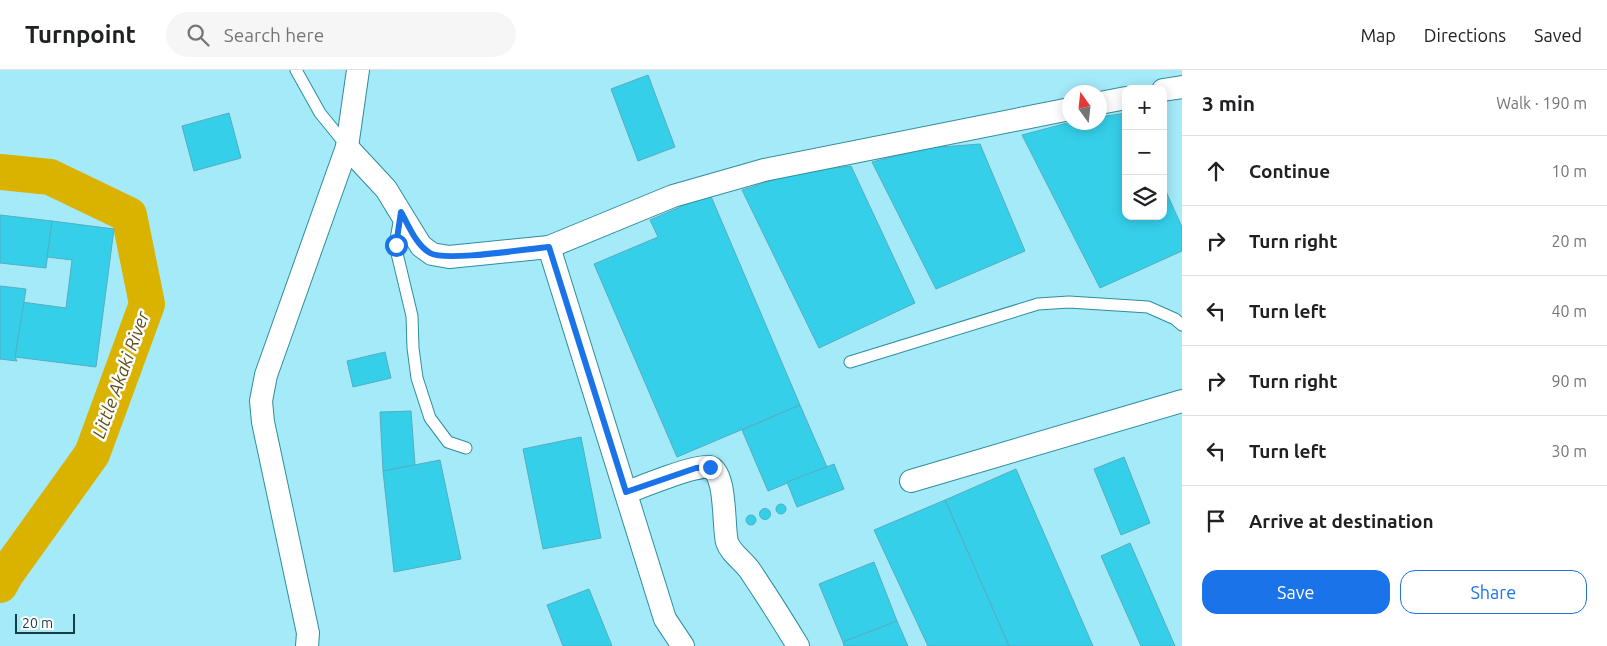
<!DOCTYPE html>
<html lang="en">
<head>
<meta charset="utf-8">
<style>
  :root { --surface:#fff; --page:#f6f6f6; --text:#202124; --muted:#757577; --line:#e0e0e0; --accent:#1a73e8 }
  body { margin:0; font-family:Ubuntu,sans-serif; background:var(--page); color:var(--text) }
  .controls { position:absolute; right:15px; top:15px; display:grid; overflow:hidden; border-radius:10px; box-shadow:0 2px 12px #0003 }
  .controls button { width:45px; height:45px; display:grid; place-items:center; padding:0; border:0; border-bottom:1px solid var(--line); background:var(--surface); color:var(--text); font:25px sans-serif }
  .compass { position:absolute; left:1062px; top:15px; width:45px; height:45px; border-radius:50%; background:var(--surface); box-shadow:0 2px 12px #0003; rotate:345deg }
  .scale { position:absolute; left:15px; bottom:12px; width:60px; box-sizing:border-box; padding-left:5px; border:2px solid #173d44; border-top:0; font-size:14px; line-height:18px; white-space:nowrap; color:#173d44; -webkit-text-stroke:4px #fefefe; paint-order:stroke }
  .stop { position:absolute; width:15px; height:15px; margin:-11px; border:4px solid #1a73e8; border-radius:50%; background:#fff }
  .stop.end { background:#1a73e8; border-color:#fff; box-shadow:0 1px 5px #0008 }
  .list { margin:0; padding:0; list-style:none }
  h2 { display:flex; justify-content:space-between; align-items:center; height:65px; margin:0; padding:0 20px; font-size:21px }
  h2 small { font-size:16px; font-weight:400; color:var(--muted) }
  .list li { display:grid; grid-template-columns:32px 1fr auto; gap:15px; align-items:center; box-sizing:border-box; height:70px; padding:0 20px; border-top:1px solid var(--line) }
  .list b { display:block; font-size:19px; white-space:nowrap }
  .list em { font-size:16px; font-style:normal; color:var(--muted) }
  .actions { display:flex; gap:10px; padding:15px 20px }
  .actions a { flex:1; padding:11px 0; border:1px solid var(--accent); border-radius:15px; text-align:center; font-size:18px; color:var(--accent) }
  .actions .main { background:var(--accent); color:#fff }
  .icon { flex:none; width:28px; height:28px; fill:none; stroke:currentColor; stroke-width:2; stroke-linecap:round; stroke-linejoin:round }
  .map { position:relative; flex:none; width:1182px; height:576px; overflow:hidden }
  header { display:flex; align-items:center; gap:30px; box-sizing:border-box; height:70px; padding:0 25px; background:var(--surface); border-bottom:1px solid var(--line) }
  header strong { font-size:24px }
  nav { display:flex; gap:28px; margin-inline-start:auto; font-size:18px }
  .search { width:350px; height:45px; background:var(--page); display:flex; align-items:center; gap:12px; box-sizing:border-box; padding:0 18px; border-radius:28px; color:var(--muted); font-size:19px }
  main { display:flex }
  aside { flex:1; background:var(--surface) }
  .map>svg:first-child { display:block }
  .lines { fill:none; stroke-linecap:round; stroke-linejoin:round }
  .river { stroke:#dab200; stroke-width:36 }
  .building { fill:#35cfea; stroke:#54aec0 }
  .service-casing { stroke:#2e8d9e; stroke-width:13 }
  .minor-casing { stroke:#2e8d9e; stroke-width:24 }
  .service { stroke:#fff; stroke-width:11 }
  .minor { stroke:#fff; stroke-width:22 }
  .route { stroke:#1a73e8; stroke-width:6 }
  .labels { text-anchor:middle; stroke-width:5; stroke-linejoin:round; paint-order:stroke }
  .water-label { font-size:18px; font-style:italic; fill:#605018; stroke:#fefefe }
</style>
</head>
<body>
<header>
<strong>Turnpoint</strong>
<div class="search"><svg class="icon" aria-label="search" viewBox="0 0 24 24"><circle cx="10" cy="10" r="6"/><path d="M15 15l6 6"/></svg>Search here</div>
<nav><a>Map</a><a>Directions</a><a>Saved</a></nav>
</header>
<main>
<div class="map">
<svg width="1182" height="576" viewBox="0 0 1182 576">
  <rect width="100%" height="100%" fill="#a5eaf9"/>
  <g class="lines">
    <path class="river" d="M0,102L50,107L129,145L147,234L92,384L6,504L0,515"/>
  </g>
  <g class="building">
    <path d="M648,5L675,77L638,91L611,19Z"/>
    <path d="M229,43L241,88L194,101L182,56Z"/>
    <path d="M1126,43V146H1163V115L1182,157V181L1100,218L1022,65L1071,52H1100V47Z"/>
    <path d="M980,74L1025,181L936,219L872,92L927,78Z"/>
    <path d="M851,96L915,233L819,278L742,120L795,103Z"/>
    <path d="M710,124L800,335L677,387L594,194L658,167L650,150Z"/>
    <path d="M0,145L52,151L46,198L0,193Z"/>
    <path d="M52,151L114,159L96,297L15,287L22,232L66,238L72,190L47,187Z"/>
    <path d="M0,216L26,219L15,287L17,291L0,289Z"/>
    <path d="M385,282L391,308L353,317L347,291Z"/>
    <path d="M800,335L827,397L768,421L742,360Z"/>
    <path d="M411,341L415,395L383,401L380,342Z"/>
    <path d="M581,367L601,468L543,479L523,379Z"/>
    <path d="M1124,387L1150,453L1121,465L1094,399Z"/>
    <path d="M440,390L461,489L394,502L383,401Z"/>
    <path d="M834,394L844,419L797,437L787,412Z"/>
    <path d="M1016,399L1093,576H1009L945,430Z"/>
    <path d="M945,430L1009,576H928L874,460Z"/>
    <circle cx="781" cy="439" r="5"/>
    <circle cx="765" cy="444" r="5.5"/>
    <circle cx="751" cy="450" r="5"/>
    <path d="M1130,473L1175,576H1141L1101,486Z"/>
    <path d="M874,492L897,551L843,572L819,514Z"/>
    <path d="M589,519L612,576H563L547,535Z"/>
    <path d="M897,551L908,576H844L843,572Z"/>
  </g>
  <g class="lines">
    <g class="service-casing">
      <g id="service">
        <path d="M296,0L320,43L346,75"/>
        <path d="M400,147L395,175L412,246L413,278L417,308L430,348L448,372L466,378"/>
        <path d="M850,292L1038,234L1069,232L1148,237L1175,249L1182,255"/>
      </g>
    </g>
    <g class="minor-casing">
      <g id="minor">
        <path d="M1163,20L1182,17"/>
        <path d="M1100,33L1126,28"/>
        <path d="M347,77L386,119L421,176L432,184L449,187L549,177L673,126L764,100L1070,39"/>
        <path d="M549,177L665,549L683,576"/>
        <path d="M911,411L1182,331"/>
        <path d="M626,423C640,417 698,394 709,397C727,401 723,457 727,472C731,484 744,491 751,502C767,526 783,551 798,576"/>
        <path d="M307,576L308,563L263,352L261,331L266,305L347,77L358,0"/>
      </g>
    </g>
    <use href="#service" class="service"/>
    <use href="#minor" class="minor"/>
  </g>
  <g class="lines">
    <path class="route" d="M396,175L401,142C409,156 416,175 430,183C445,192 527,179 549,177L626,422L696,398L710,397"/>
  </g>
  <g class="labels">
    <g class="water-label">
      <text transform="translate(121 305) rotate(-70)" y="6">Little Akaki River</text>
    </g>
  </g>
</svg>
<div class="controls">
<button>+</button>
<button>−</button>
<button><svg class="icon" aria-label="layers" viewBox="0 0 24 24"><path d="M12 4l9 5-9 5-9-5zM3 14l9 5 9-5"/></svg></button>
</div>
<svg class="compass" viewBox="-18 -18 36 36"><path d="M0-13l5 13h-10z" fill="#e53935"/><path d="M0 13l5-13h-10z" fill="#757577"/></svg>
<div class="scale">20 m</div>
<div class="stop" style="left:396px;top:175px"></div>
<div class="stop end" style="left:710px;top:397px"></div>
</div>
<aside>
<h2>3 min<small>Walk · 190 m</small></h2>
<ul class="list">
<li><svg class="icon" aria-label="ahead" viewBox="0 0 24 24"><path d="M12 20V5M6 11l6-6 6 6"/></svg><div><b>Continue</b></div><em>10 m</em></li>
<li><svg class="icon" aria-label="right" viewBox="0 0 24 24"><path d="M7 20v-9h11M14 6l5 5-5 5"/></svg><div><b>Turn right</b></div><em>20 m</em></li>
<li><svg class="icon" aria-label="left" viewBox="0 0 24 24"><path d="M17 20v-9H6M10 6l-5 5 5 5"/></svg><div><b>Turn left</b></div><em>40 m</em></li>
<li><svg class="icon" aria-label="right" viewBox="0 0 24 24"><path d="M7 20v-9h11M14 6l5 5-5 5"/></svg><div><b>Turn right</b></div><em>90 m</em></li>
<li><svg class="icon" aria-label="left" viewBox="0 0 24 24"><path d="M17 20v-9H6M10 6l-5 5 5 5"/></svg><div><b>Turn left</b></div><em>30 m</em></li>
<li><svg class="icon" aria-label="arrive" viewBox="0 0 24 24"><path d="M6 21V4h12l-3 4 3 4H6"/></svg><div><b>Arrive at destination</b></div></li>
</ul>
<div class="actions"><a class="main">Save</a><a>Share</a></div>
</aside>
</main>
</body>
</html>
